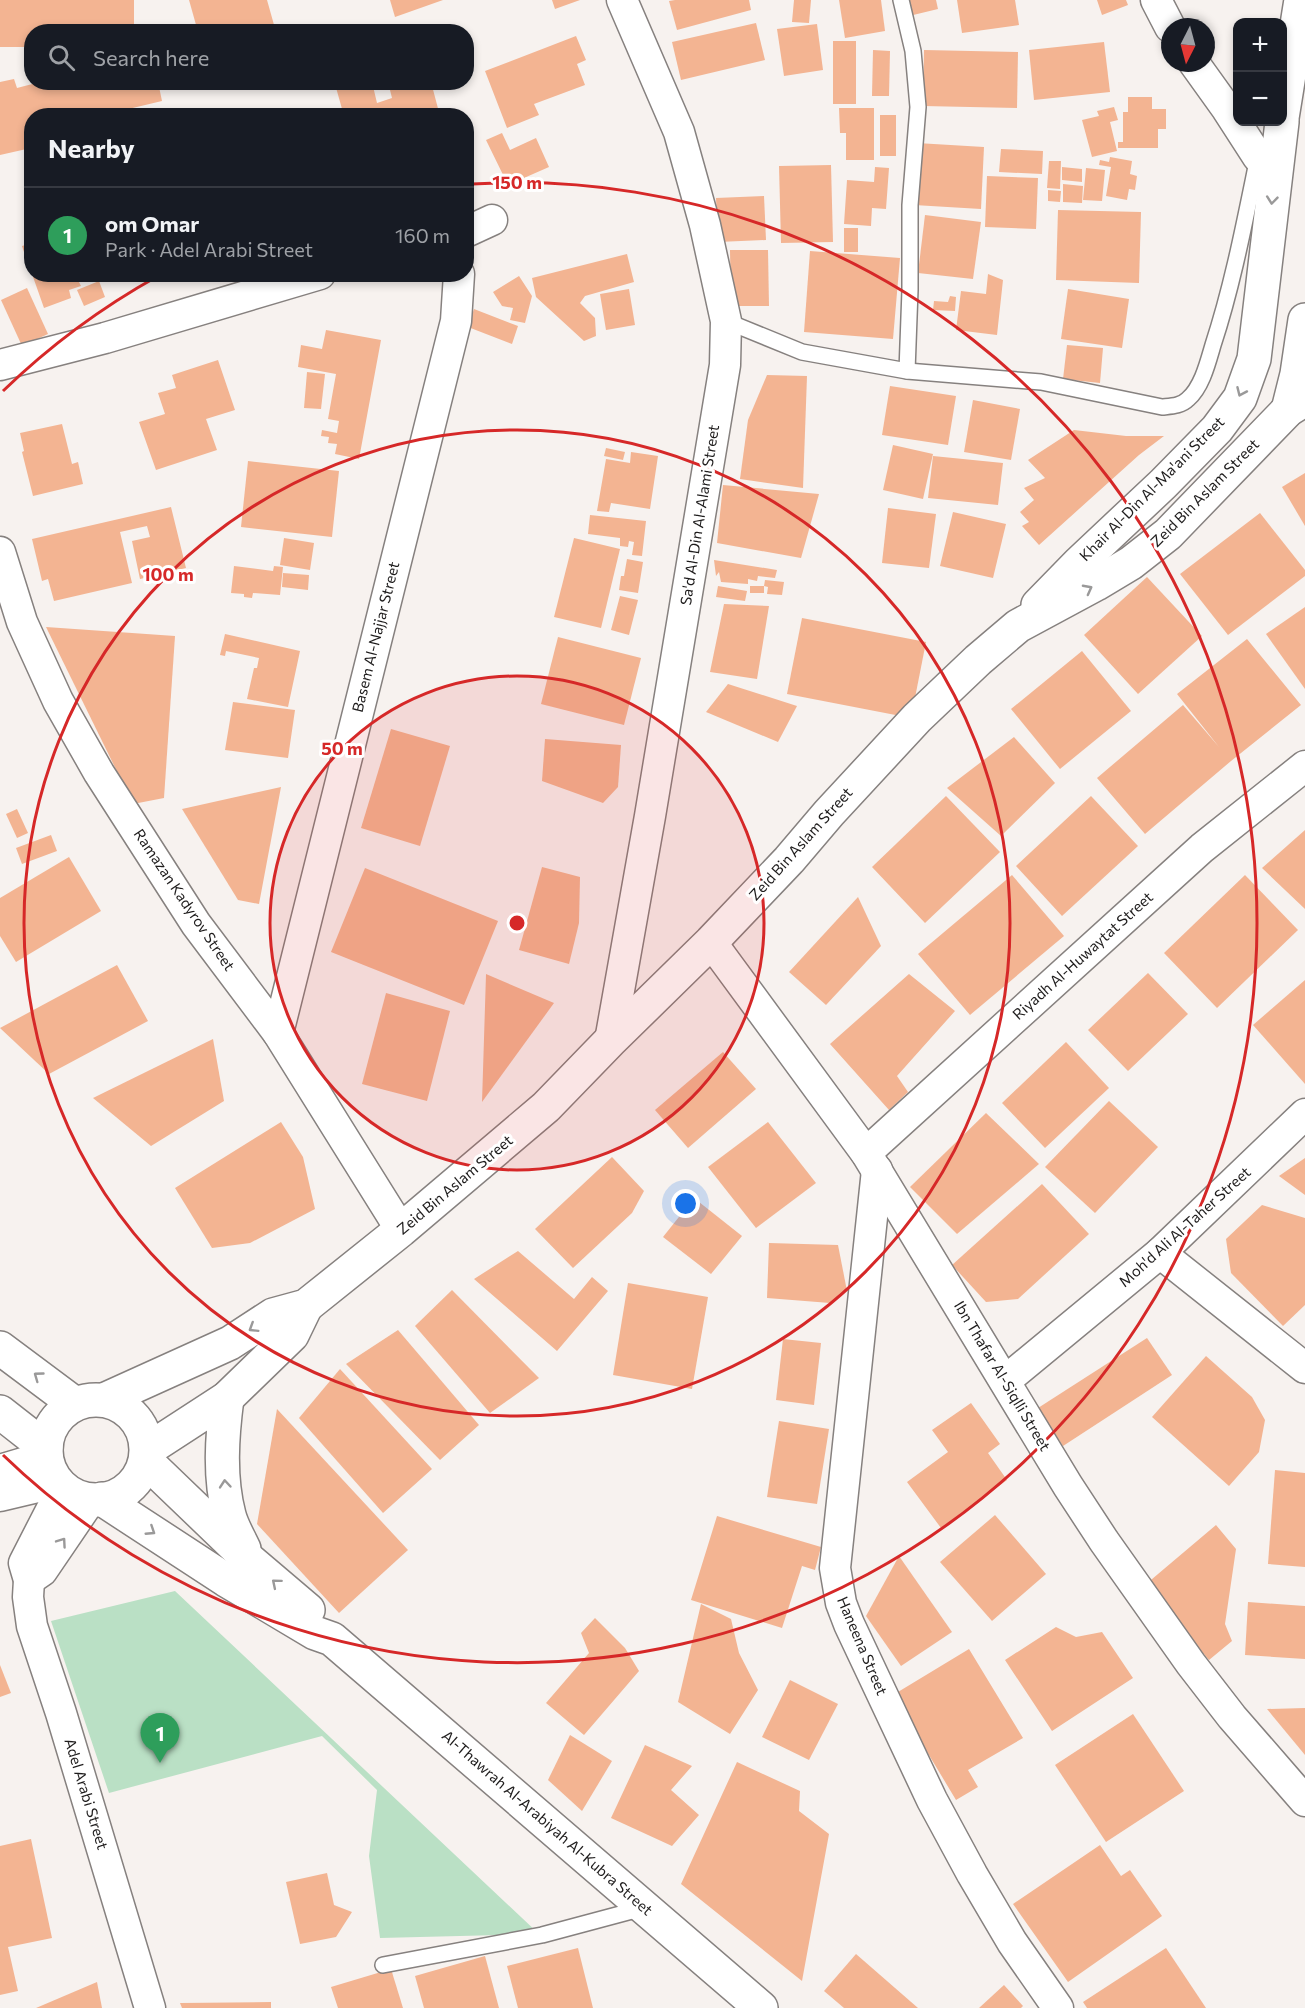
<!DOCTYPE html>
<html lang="en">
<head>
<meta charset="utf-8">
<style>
  :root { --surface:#171b24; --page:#20242c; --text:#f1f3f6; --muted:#9ea1a6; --line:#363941; --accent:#ea580c }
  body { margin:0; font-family:Commissioner,sans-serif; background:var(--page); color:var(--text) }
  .controls { position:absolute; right:18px; top:18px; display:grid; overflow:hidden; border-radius:12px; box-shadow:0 3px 9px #0003 }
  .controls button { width:54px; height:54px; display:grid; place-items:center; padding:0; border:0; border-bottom:2px solid var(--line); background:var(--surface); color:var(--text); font:30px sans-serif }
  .compass { position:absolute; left:1161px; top:18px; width:54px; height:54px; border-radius:50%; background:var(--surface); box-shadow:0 3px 9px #0003; rotate:186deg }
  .you { position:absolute; left:686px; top:1204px; width:21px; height:21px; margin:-15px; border:4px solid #fff; border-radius:50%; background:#1a73e8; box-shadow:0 0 0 9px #1a73e833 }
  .badge { display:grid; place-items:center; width:39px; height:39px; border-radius:50%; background:var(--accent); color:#fff; font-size:20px; font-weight:700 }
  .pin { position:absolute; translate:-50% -50px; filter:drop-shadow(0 2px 3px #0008) }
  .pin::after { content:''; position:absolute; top:32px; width:21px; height:18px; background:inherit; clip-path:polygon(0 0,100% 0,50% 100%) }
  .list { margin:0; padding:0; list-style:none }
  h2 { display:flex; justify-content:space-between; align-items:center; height:78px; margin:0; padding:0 24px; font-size:26px }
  h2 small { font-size:20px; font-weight:400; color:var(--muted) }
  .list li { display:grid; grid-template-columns:39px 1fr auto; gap:18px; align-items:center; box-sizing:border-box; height:96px; padding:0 24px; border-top:2px solid var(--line) }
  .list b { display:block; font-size:22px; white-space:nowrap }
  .list p { margin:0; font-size:20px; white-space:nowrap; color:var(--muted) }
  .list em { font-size:20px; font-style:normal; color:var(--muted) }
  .icon { flex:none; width:33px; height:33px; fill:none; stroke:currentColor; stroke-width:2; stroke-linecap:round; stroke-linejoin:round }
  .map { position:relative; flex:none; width:1305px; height:2008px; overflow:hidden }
  .search { position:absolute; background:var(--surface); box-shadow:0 3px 9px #0003; left:24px; top:24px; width:450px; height:66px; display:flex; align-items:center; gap:15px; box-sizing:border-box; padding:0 21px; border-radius:24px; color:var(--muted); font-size:22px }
  .panel { position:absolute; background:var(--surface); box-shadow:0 3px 9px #0003; left:24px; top:108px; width:450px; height:174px; border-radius:24px }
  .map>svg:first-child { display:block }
  .green { fill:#bae0c5 }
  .building { fill:#f3b492 }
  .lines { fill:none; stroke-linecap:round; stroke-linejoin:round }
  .lane-casing { stroke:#86817f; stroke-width:18 }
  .street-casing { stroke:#86817f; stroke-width:33 }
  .secondary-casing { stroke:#86817f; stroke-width:36 }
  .lane { stroke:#fff; stroke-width:15 }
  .street { stroke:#fff; stroke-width:30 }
  .secondary { stroke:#fff; stroke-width:33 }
  .oneway { stroke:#9a9999 }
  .ring { fill:none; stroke:#d62828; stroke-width:3 }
  .labels { text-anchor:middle; stroke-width:6; stroke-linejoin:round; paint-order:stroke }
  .street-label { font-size:15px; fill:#1e1c1c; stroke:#fff }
  .centre { fill:#d62828; stroke:#fff; stroke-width:3 }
  .ring-label { font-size:18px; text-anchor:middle; font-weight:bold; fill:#d62828; stroke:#fff; stroke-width:6; stroke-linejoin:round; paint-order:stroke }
</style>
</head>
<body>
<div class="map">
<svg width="1305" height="2008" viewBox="0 0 1305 2008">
  <rect width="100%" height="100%" fill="#f7f2ef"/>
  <path class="green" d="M175,1591L539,1934L380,1938L369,1856L377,1790L322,1736L109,1793L51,1621Z"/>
  <g class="building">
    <path d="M0,0H134V32H32V47H0Z"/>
    <path d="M189,0H267L276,32H198Z"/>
    <path d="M390,0H443L395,17Z"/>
    <path d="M552,0H580L555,9Z"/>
    <path d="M675,0H749L751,10L677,30L669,1Z"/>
    <path d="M794,0H811L809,23L792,22Z"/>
    <path d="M839,0H881L885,31L845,38Z"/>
    <path d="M905,0H936L938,9L909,16Z"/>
    <path d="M957,0H1015L1019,25L962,33Z"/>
    <path d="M1097,0H1126L1128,5L1102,15Z"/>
    <path d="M756,23L765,60L681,80L672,42Z"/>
    <path d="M817,24L823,70L784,76L777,29Z"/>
    <path d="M576,36L586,60L577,64L585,85L534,104L539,115L507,128L485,71Z"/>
    <rect x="833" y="41" width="23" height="63"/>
    <path d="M1104,42L1110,92L1034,100L1029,50Z"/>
    <path d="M873,50L890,51L889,96H872Z"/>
    <path d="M924,50L1018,52L1017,108L923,106Z"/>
    <path d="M14,79L17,88L40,82H158L162,101L99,116H32V137L29,138L31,148L0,155V82Z"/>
    <path d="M341,82H372L377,103L392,98L388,82H431L440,116H344L335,84Z"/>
    <path d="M1128,97H1152V109H1166V129H1158V148H1118V142H1123V112H1128Z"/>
    <path d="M1114,107L1118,120L1110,122L1117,151L1092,157L1082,120L1099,116L1097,111Z"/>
    <path d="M839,108H874V160H846V133H840Z"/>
    <rect x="880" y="115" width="16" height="41"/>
    <path d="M502,133L510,150L536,138L549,167L508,185L486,140Z"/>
    <path d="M917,143L984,147L981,209L914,205Z"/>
    <path d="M1001,149L1043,151L1042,174L999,172Z"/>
    <path d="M1110,157L1132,161L1130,174L1137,176L1135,190L1129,189L1127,200L1106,196L1111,167L1099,165L1100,160L1109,162Z"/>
    <path d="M1049,161H1061L1060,189L1047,188Z"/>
    <path d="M831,165L833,242L781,243L779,166Z"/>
    <path d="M875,167L889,168L886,209L872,208L871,226L844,224L847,180L874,182Z"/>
    <path d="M1062,167L1082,169V182L1062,180Z"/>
    <path d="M1086,168L1105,170L1102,201L1083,200Z"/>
    <path d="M987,176L1038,178L1036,229L985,227Z"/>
    <path d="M1063,184L1083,186L1082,203L1063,202Z"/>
    <path d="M1048,190L1061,191L1060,202L1048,201Z"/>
    <path d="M764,196L766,240L718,242L716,198Z"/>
    <path d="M1058,210L1141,212L1139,283L1056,280Z"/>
    <path d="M925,215L981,222L973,279L918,273Z"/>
    <rect x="844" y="228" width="14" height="24"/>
    <path d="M32,243V273H31L22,246Z"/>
    <path d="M730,250H768L769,306H731Z"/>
    <path d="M810,251L900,258L893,339L804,332Z"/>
    <path d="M627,254L634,282L585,296L580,303L595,318L596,336L584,341L536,297L532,278Z"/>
    <path d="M32,274H92L93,277L79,282L81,286L69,290L71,298L44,308Z"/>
    <path d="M988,274L1003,280L997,335L956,330L961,291L986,294Z"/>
    <path d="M519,276L532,296L525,323L510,320L513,308L502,306L493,292Z"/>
    <path d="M99,281L105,297L84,306L77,290Z"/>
    <path d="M27,288L48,334L22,346L1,300Z"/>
    <path d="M629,289L635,325L606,330L600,294Z"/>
    <path d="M1068,289L1129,299L1122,348L1061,339Z"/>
    <path d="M950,296L956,297L955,311L933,310L934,301L948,302Z"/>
    <path d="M474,309L518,326L512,344L468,327Z"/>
    <path d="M326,330L381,340L359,459L335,454L337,444L328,443L329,437L321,436L322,430L337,433L339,421L328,419L336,374L298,367L301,345L322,349Z"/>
    <path d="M1067,345L1103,348L1100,383L1063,379Z"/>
    <path d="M218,360L235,410L206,419L217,450L156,470L139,422L165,414L158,393L176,388L172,375Z"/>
    <path d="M307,372L325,374L321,409L304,408Z"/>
    <path d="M767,375L807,376L803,488L740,479L748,420Z"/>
    <path d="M890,386L956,396L948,445L882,435Z"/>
    <path d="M973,400L1020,409L1011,460L964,452Z"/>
    <path d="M62,424L72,464L78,462L83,484L33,496L22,452L24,451L20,433Z"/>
    <path d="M1074,430L1126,436H1164L1139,455L1039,545L1022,526L1029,522L1020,512L1034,500L1024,488L1045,478L1028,460Z"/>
    <path d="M893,445L933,454L923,499L883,490Z"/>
    <path d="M606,448L625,452L623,460L604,456Z"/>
    <path d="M631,452L658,456L650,509L611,503L609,512L597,511L606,459L630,463Z"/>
    <path d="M933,456L1003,463L998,505L928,498Z"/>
    <path d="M248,461L339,471L332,537L241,527Z"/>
    <path d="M1305,473V526L1282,487Z"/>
    <path d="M723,485L819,494L801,558L717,543Z"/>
    <path d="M171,507L186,568L140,579L132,541L150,537L147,526L120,532L132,583L54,601L48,579L42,581L32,539Z"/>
    <path d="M888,508L936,514L929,568L882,563Z"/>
    <path d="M953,512L1006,524L993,578L940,566Z"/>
    <path d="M1260,513L1305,570V576L1228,635L1180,574Z"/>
    <path d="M590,515L646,521L642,556L632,555L634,542L629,541L628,547L620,546V538L588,534Z"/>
    <path d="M284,538L314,543L310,570L280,565Z"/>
    <path d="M574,538L620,549L601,628L554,617Z"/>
    <path d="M627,559L643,562L638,593L619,590L621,576H624Z"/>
    <path d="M714,560L777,570L775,578L758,576L757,581L748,579V584L721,582L719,572L716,576Z"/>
    <path d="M234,566L273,571L274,566L283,567L280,595L253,593L252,598L244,597V594L231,593Z"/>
    <path d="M283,573L309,575L308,590L282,587Z"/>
    <path d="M1147,577L1202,636L1138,694L1084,635Z"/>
    <path d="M765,580L784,582L782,595L767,594L768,587L764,586Z"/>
    <path d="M718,586L747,591L745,601L716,597Z"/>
    <rect x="750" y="586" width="14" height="7"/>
    <path d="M620,596L638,600L629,635L611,630Z"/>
    <path d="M724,604L769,606L757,679L710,672Z"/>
    <path d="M1305,607V689L1266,634Z"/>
    <path d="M802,618L926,642L911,718L787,694Z"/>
    <path d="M46,627L175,636L164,798L133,804Z"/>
    <path d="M225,634L300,651L288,707L247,699L254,668H257L259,658L226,651L225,656L220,655Z"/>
    <path d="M558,637L641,658L624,725L541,704Z"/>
    <path d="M1247,639L1301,705L1231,761L1145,834L1097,778L1183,705L1219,747L1177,694Z"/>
    <path d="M1082,651L1131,711L1060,769L1011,709Z"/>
    <path d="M728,684L797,706L778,742L706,712Z"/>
    <path d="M233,702L295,710L288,758L225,750Z"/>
    <path d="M391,729L450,746L420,846L361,828Z"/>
    <path d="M1014,737L1055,783L1001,836L947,788Z"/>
    <path d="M545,739L621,745L618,787L603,803L542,781Z"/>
    <path d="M281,787L259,904L238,900L182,809Z"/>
    <path d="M946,796L1000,852L925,923L872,867Z"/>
    <path d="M1091,796L1138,846L1062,916L1016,866Z"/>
    <path d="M17,809L28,833L17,838L6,814Z"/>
    <path d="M1305,830V909L1262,868Z"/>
    <path d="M51,835L57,851L22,864L16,848Z"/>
    <path d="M69,857L101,911L16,962L0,936V898Z"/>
    <path d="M542,867L580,877L579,923L569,964L519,950Z"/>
    <path d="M365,868L498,921L464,1005L331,952Z"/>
    <path d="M1012,875L1064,936L970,1015L918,954Z"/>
    <path d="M1245,875L1298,930L1217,1008L1164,953Z"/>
    <path d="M858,897L881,946L826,1005L789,972Z"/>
    <path d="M117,965L148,1021L49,1074L0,1028Z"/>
    <path d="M1148,973L1188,1014L1128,1071L1088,1030Z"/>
    <path d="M486,974L554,1003L482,1102Z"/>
    <path d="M909,974L955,1011L897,1076L908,1092L889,1110L830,1044Z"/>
    <path d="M1305,980V1084L1253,1025Z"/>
    <path d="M386,993L450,1011L427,1101L362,1084Z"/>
    <path d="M213,1039L224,1101L151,1146L93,1098Z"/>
    <path d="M1066,1042L1109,1088L1045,1148L1002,1103Z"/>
    <path d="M723,1052L756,1089L688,1148L655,1110Z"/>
    <path d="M1109,1101L1158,1147L1095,1213L1045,1167Z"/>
    <path d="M986,1113L1039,1164L957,1234L910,1187Z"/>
    <path d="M281,1122L303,1157L315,1209L250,1243L212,1248L175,1188Z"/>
    <path d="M768,1122L816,1183L756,1228L708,1167Z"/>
    <path d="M612,1157L644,1191L632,1213L573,1268L535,1229Z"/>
    <path d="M1305,1158V1195L1279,1176Z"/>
    <path d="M1042,1184L1089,1234L1018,1299L986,1302L952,1265Z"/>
    <path d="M694,1198L742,1236L711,1274L663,1237Z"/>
    <path d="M1262,1205L1305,1218V1305L1283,1326L1231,1273L1226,1239Z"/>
    <path d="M769,1243L838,1245L847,1291L830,1303L767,1298Z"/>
    <path d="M518,1251L574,1299L592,1277L608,1291L557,1351L474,1279Z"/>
    <path d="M628,1283L708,1297L692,1389L613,1375Z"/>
    <path d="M452,1290L539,1378L490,1413L415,1326Z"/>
    <path d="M398,1330L479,1425L440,1460L346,1364Z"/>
    <path d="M1147,1338L1172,1375L1063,1446L1038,1408Z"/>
    <path d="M783,1339L821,1343L814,1405L776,1400Z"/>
    <path d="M1206,1356L1252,1397L1265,1420L1259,1452L1229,1486L1152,1417Z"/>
    <path d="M340,1369L432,1469L383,1513L299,1418Z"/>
    <path d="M971,1403L1000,1444L988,1453L1007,1480L941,1528L907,1482L948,1452L932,1430Z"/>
    <path d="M277,1409L408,1550L339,1613L257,1524Z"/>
    <path d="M779,1421L829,1429L817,1504L767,1497Z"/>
    <path d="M1275,1470L1305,1473V1567L1268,1564Z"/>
    <path d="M995,1515L1046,1574L992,1621L940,1562Z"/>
    <path d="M717,1516L821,1547L815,1570L802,1566L782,1628L691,1600Z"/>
    <path d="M1216,1525L1236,1549L1225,1624L1232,1641L1209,1660L1145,1585Z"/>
    <path d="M899,1556L952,1632L901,1666L866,1616Z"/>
    <path d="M1248,1602L1305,1606V1659L1245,1655Z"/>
    <path d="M701,1604L731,1619L739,1653L758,1690L730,1734L678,1702Z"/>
    <path d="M595,1618L625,1648L639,1671L584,1735L546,1703L589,1653L581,1633Z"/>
    <path d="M1056,1627L1076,1637L1102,1632L1133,1678L1052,1731L1005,1660Z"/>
    <path d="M969,1649L1023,1738L968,1770L978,1787L956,1800L893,1695Z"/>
    <path d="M0,1665L11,1693L0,1697Z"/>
    <path d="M790,1680L838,1704L809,1760L762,1737Z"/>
    <path d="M1305,1708V1755L1267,1709Z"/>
    <path d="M1133,1714L1184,1791L1106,1842L1055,1765Z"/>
    <path d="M570,1735L612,1761L582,1811L548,1780Z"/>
    <path d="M645,1745L692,1766L671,1790L699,1815L672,1846L611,1818Z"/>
    <path d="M737,1762L800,1791L799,1811L829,1834L802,1981L681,1884Z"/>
    <path d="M31,1839L52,1938L8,1947L18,1991L0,1995V1846Z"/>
    <path d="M1100,1845L1121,1876L1130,1870L1162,1916L1068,1982L1013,1904Z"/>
    <path d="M327,1873L334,1905L352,1912L336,1937L300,1944L286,1882Z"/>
    <path d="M578,1948L593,2008H518L507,1966Z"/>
    <path d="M1166,1948L1206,2008H1087L1083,2002Z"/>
    <path d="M856,1954L918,2008H844L824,1991Z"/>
    <path d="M485,1956L499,2008H424L415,1976Z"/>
    <path d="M391,1969L403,2008H338L331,1987Z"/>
    <path d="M97,1982L102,2008H36Z"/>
    <path d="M1004,1985L1023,2006L1021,2008H979Z"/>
    <path d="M271,2002V2008H182L180,2003Z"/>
  </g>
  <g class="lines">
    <g class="lane-casing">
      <g id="lane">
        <path d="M901,0L913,51L918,107L910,205V290L907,371"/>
        <path d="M726,321L802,352L907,371L1041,382L1162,407C1172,406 1181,406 1188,399C1202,387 1208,362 1213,345C1233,284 1245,220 1258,157"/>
        <path d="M383,1965L542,1935L643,1908"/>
      </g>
    </g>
    <g class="street-casing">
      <g id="street">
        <path d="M1156,0L1170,27"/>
        <path d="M1194,63L1227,109L1258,157H1276"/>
        <path d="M466,232L492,220"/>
        <path d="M0,365L105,338L320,274"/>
        <path d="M0,552L22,622L58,701L99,773L196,924L278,1033L401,1230"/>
        <path d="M711,942L866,1153L1068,1486L1104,1541L1191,1664L1232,1717L1305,1801"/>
        <path d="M278,1033L456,321L459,274"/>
        <path d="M610,1041L650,816L725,365L726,321L705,225L679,132L622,0"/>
        <path d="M866,1153L1202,848L1305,766"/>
        <path d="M877,1170L835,1568L841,1603L849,1624L932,1800L972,1874L1012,1942L1058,2008"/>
        <path d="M1160,1253L1305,1368"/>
        <path d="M1005,1381L1160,1253L1305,1114"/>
        <path d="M0,1470L47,1456"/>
        <path d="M63,1487L24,1563L29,1580L28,1597L32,1626L61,1713L150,2008"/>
        <path d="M0,1496L59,1482"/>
        <path d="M29,1580L42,1571L91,1499"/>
      </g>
    </g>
    <g class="secondary-casing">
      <g id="secondary">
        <path d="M1282,118L1301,0"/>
        <path d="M1288,410L1297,374L1305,320"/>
        <path d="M1038,605L1079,563L1163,484L1217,429L1240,398L1254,359L1282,122"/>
        <path d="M0,1348L75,1404"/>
        <path d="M227,1398C222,1436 219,1477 229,1515C232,1527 239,1538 244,1549"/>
        <path d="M104,1400L230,1343L273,1315L306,1306L401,1230L546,1107L610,1041L711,942L789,860L829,813L917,718L978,660L1018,626L1096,584L1131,563L1168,534L1288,410L1305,399"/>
        <circle cx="96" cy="1450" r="50"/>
        <path d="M0,1412L46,1448"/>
        <path d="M147,1450L227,1398L292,1335L306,1306"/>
        <path d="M146,1461L248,1559L308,1610"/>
        <path d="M102,1499L226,1580L315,1633L332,1639L761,2008"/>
      </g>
    </g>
    <use href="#lane" class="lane"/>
    <use href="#street" class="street"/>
    <use href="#secondary" class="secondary"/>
  </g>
  <defs><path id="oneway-chevron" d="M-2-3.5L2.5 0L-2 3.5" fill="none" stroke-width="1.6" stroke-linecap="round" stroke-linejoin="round" transform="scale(1.5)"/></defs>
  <g class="oneway">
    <use href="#oneway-chevron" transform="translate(1272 200) rotate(96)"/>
    <use href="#oneway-chevron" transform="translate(1241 392) rotate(114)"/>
    <use href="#oneway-chevron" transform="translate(1088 589) rotate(-28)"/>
    <use href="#oneway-chevron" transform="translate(253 1328) rotate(148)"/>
    <use href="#oneway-chevron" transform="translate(38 1376) rotate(-144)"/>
    <use href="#oneway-chevron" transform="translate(225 1484) rotate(-95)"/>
    <use href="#oneway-chevron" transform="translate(151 1531) rotate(33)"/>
    <use href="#oneway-chevron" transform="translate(62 1542) rotate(-55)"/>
    <use href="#oneway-chevron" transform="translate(276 1583) rotate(-140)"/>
  </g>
  <circle cx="517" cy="923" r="247" fill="#d62828" fill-opacity=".12"/>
  <g class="ring">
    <circle cx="517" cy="923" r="247"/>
    <circle cx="517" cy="923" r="493"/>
    <path d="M3 391A740 740 0 0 1 158 276M472 184A740 740 0 1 1 3 1455"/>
  </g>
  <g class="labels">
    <g class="street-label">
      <text transform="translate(1152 489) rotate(-45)" y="5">Khair Al-Din Al-Ma'ani Street</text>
      <text transform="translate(1205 493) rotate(-45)" y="5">Zeid Bin Aslam Street</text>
      <text transform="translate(700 515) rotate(-81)" y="5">Sa'd Al-Din Al-Alami Street</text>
      <text transform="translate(376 637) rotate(-76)" y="5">Basem Al-Najjar Street</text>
      <text transform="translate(801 844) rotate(-48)" y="5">Zeid Bin Aslam Street</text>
      <text transform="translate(184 900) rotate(56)" y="5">Ramazan Kadyrov Street</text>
      <text transform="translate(1083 956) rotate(-42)" y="5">Riyadh Al-Huwaytat Street</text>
      <text transform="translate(455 1185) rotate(-40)" y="5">Zeid Bin Aslam Street</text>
      <text transform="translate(1185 1227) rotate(-42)" y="5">Moh'd Ali Al-Taher Street</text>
      <text transform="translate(1002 1376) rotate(59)" y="5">Ibn Thafar Al-Siqlli Street</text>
      <text transform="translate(862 1646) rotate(67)" y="5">Haneena Street</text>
      <text transform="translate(86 1794) rotate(73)" y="5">Adel Arabi Street</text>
      <text transform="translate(547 1823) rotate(41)" y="5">Al-Thawrah Al-Arabiyah Al-Kubra Street</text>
    </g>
  </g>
  <circle cx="517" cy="923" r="9" class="centre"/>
  <g class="ring-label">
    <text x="517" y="189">150 m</text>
    <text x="168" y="581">100 m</text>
    <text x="342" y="755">50 m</text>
  </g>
</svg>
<div class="controls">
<button>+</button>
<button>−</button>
</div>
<svg class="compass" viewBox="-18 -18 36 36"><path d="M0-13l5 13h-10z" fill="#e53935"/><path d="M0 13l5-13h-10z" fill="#9ea1a6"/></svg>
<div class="you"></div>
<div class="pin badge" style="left:160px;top:1763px;background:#2e9e5b">1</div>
<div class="search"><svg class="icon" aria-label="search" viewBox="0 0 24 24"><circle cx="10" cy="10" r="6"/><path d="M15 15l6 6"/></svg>Search here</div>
<section class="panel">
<h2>Nearby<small></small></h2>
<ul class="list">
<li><span class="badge" style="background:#2e9e5b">1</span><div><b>om Omar</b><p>Park · Adel Arabi Street</p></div><em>160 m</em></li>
</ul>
</section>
</div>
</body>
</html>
